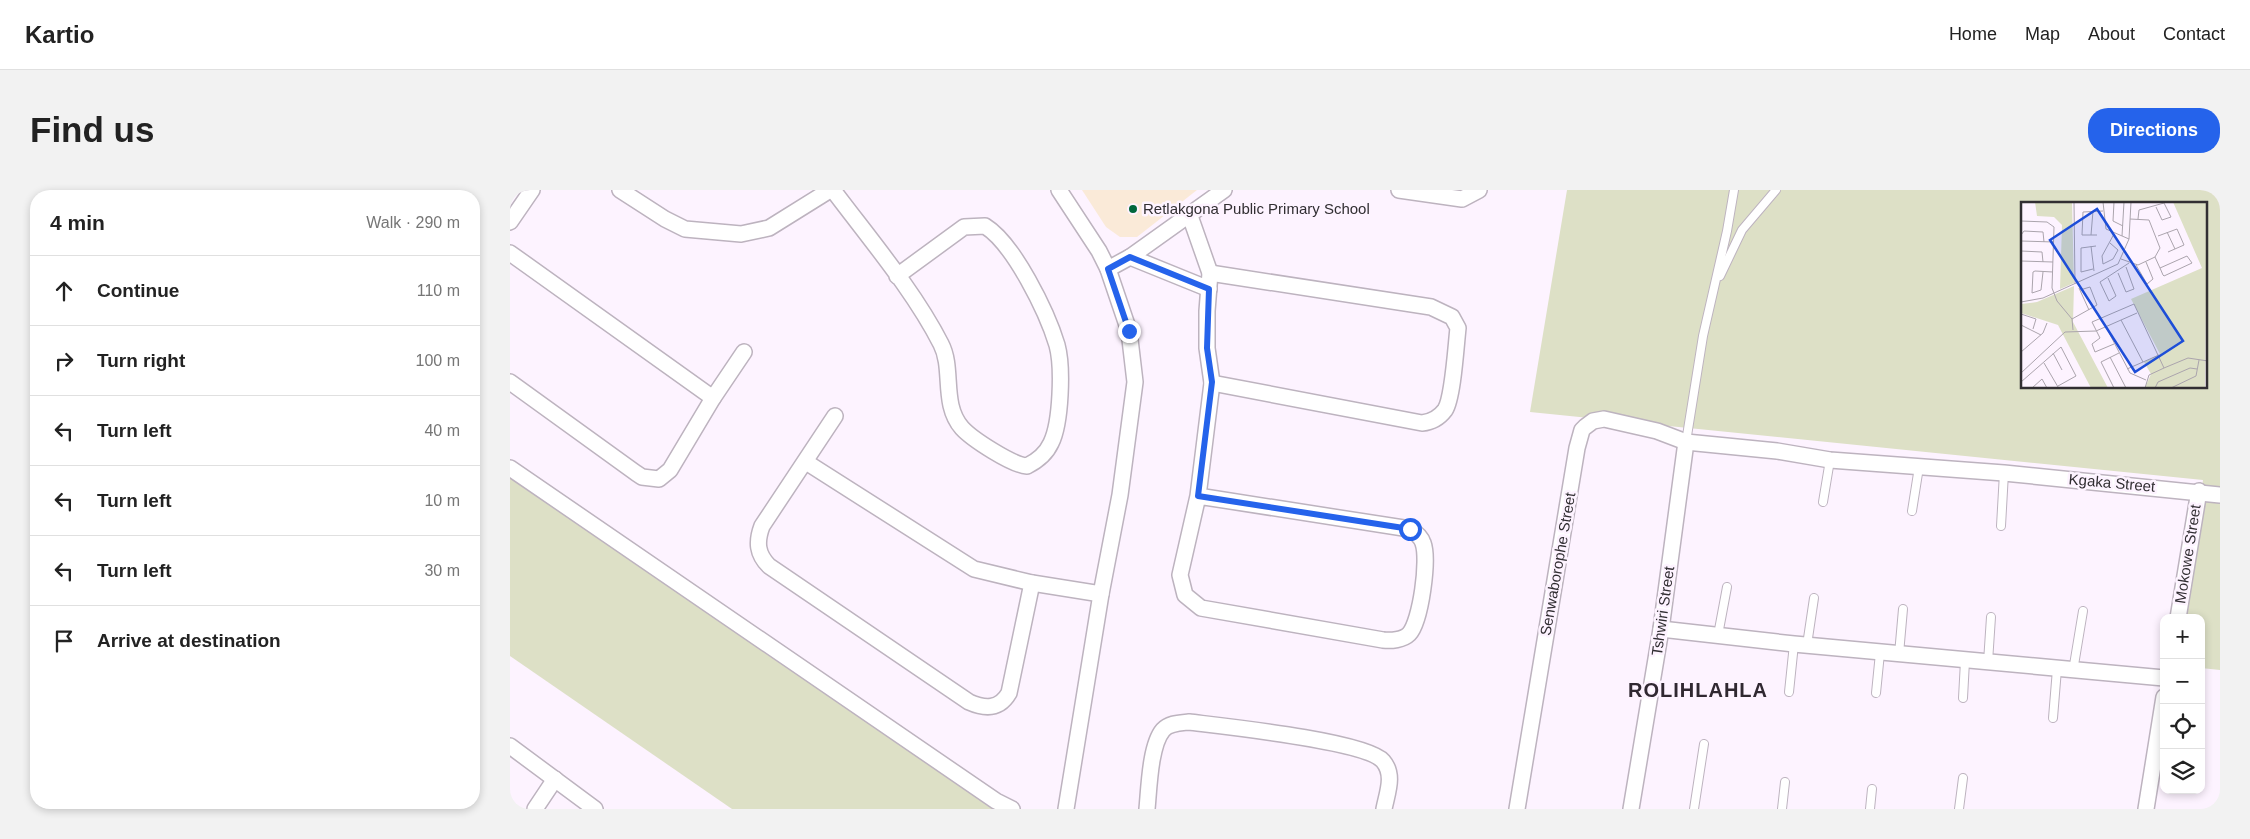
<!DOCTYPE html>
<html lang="en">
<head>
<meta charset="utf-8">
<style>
  :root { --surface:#fff; --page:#f2f2f2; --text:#222; --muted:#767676; --line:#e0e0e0; --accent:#2563eb }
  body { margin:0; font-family:Arial,sans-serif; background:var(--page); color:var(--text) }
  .controls { position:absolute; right:15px; bottom:15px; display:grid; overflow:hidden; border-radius:10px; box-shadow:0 2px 8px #0003 }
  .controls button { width:45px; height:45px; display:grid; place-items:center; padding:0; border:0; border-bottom:1px solid var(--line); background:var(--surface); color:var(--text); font:25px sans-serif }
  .stop { position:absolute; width:15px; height:15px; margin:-11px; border:4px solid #2563eb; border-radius:50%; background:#fff }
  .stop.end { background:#2563eb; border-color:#fff; box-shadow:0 1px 5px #0008 }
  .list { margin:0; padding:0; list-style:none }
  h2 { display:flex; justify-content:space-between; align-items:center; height:65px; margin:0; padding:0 20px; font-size:21px }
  h2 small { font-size:16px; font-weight:400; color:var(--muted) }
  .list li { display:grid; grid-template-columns:32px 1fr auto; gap:15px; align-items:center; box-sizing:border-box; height:70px; padding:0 20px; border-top:1px solid var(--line) }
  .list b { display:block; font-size:19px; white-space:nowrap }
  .list em { font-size:16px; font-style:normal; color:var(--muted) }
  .icon { flex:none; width:28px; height:28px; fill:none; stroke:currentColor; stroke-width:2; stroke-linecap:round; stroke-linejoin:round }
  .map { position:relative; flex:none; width:1710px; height:619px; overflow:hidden; border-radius:20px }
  header { display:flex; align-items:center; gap:30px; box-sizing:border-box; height:70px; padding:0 25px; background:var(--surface); border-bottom:1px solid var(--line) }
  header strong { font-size:24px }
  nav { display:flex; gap:28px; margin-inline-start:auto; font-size:18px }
  .intro { display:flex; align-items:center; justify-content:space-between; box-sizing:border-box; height:120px; padding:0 30px }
  h1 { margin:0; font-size:35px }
  .button { padding:12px 22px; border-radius:20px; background:var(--accent); color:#fff; font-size:18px; font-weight:700 }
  main { display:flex; gap:30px; padding:0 30px }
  aside { flex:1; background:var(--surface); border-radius:20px; box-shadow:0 2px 8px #0003 }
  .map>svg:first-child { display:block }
  .education { fill:#faead8 }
  .green { fill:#dde0c6; fill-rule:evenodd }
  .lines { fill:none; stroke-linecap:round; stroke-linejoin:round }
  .lane-casing { stroke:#bdb3bf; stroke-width:10 }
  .street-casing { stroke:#bdb3bf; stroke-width:18 }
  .lane { stroke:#fff; stroke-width:8 }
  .street { stroke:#fff; stroke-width:15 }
  .route { stroke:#2563eb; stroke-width:6 }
  .poi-dot { fill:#00673c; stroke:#fdf3ff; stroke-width:2 }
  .labels { text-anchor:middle; stroke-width:5; stroke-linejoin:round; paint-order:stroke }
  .poi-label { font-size:15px; fill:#312e32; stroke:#fdf3ff; text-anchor:start }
  .street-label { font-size:15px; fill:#312e32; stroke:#fdf3ff }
  .district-label { font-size:20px; font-weight:bold; letter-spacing:1px; fill:#302831; stroke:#fdf3ff }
  .inset-road { fill:none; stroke:#aba4ad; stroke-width:1 }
  .view { fill:#1d4ed8; fill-opacity:0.15; stroke:#1d4ed8; stroke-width:2.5 }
  .inset-edge { fill:none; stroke:#312e32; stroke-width:2.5 }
</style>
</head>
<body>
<header>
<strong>Kartio</strong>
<nav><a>Home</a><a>Map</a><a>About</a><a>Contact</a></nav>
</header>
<div class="intro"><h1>Find us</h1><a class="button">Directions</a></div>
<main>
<aside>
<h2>4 min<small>Walk · 290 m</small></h2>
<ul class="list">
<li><svg class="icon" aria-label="ahead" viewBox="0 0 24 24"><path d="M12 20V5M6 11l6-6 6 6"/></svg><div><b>Continue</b></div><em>110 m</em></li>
<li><svg class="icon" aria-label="right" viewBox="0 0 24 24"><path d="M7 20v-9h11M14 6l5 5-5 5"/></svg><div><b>Turn right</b></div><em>100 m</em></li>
<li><svg class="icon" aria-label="left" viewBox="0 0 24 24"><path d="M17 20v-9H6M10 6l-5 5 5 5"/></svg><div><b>Turn left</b></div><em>40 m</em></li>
<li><svg class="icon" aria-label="left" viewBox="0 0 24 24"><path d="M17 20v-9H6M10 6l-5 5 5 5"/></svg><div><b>Turn left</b></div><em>10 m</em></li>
<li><svg class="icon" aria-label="left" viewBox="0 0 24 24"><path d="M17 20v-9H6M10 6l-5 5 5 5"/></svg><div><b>Turn left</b></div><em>30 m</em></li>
<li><svg class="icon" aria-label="arrive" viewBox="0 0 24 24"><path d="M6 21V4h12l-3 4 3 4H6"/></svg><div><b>Arrive at destination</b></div></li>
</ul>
</aside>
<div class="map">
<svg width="1710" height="619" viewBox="0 0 1710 619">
  <rect width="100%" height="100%" fill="#fdf3ff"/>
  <path class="education" d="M572,0H687L627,47H610L596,37Z"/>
  <g class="green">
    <path d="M1057,0H1710V480L1691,478V428H1674L1693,290L1020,222ZM1512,14H1696V198H1512Z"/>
    <path d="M0,286L496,619H222L0,466Z"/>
  </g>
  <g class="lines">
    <g class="lane-casing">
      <g id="lane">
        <path d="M1210,86L1232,40L1266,0"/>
        <path d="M1176,252L1193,146L1217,41L1224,0"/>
        <path d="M1313,312L1320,270"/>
        <path d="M1402,321L1409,277"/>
        <path d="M1491,336L1494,283"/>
        <path d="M1208,445L1217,397"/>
        <path d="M1297,455L1304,408"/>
        <path d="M1389,464L1393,419"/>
        <path d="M1478,472L1481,427"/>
        <path d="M1563,481L1573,421"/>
        <path d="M1279,502L1284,454"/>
        <path d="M1366,503L1370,463"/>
        <path d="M1453,508L1455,471"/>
        <path d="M1543,528L1547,479"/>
        <path d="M1184,619L1194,554"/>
        <path d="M1272,619L1275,592"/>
        <path d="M1360,619L1362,599"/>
        <path d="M1449,619L1453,588"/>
      </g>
    </g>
    <g class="street-casing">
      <g id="street">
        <path d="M110,0L155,29L175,39L231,44L259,38L320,0"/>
        <path d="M323,0C359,48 404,101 431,154C444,179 431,214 452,238C462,249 502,275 517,276C527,271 536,264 541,253C551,233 553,177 547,155C537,122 504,54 475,36L454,37L387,86"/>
        <path d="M549,0L589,61L598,79L619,141L625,192L610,305L591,404L556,619"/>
        <path d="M889,0L952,9L969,0"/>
        <path d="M680,26L700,83L697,121V158L702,193L688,306L670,385L675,405L691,418L873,450C881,451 893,450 899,444C911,431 919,369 913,353C911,347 905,342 900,339L688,306"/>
        <path d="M0,32L22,0"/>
        <path d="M0,63L203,208"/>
        <path d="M620,67L699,99"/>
        <path d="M598,79L620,67L714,0"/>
        <path d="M700,83L921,117L942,127L948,138C946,155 943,208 935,220C929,228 922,232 912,233L702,193"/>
        <path d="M0,192L126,283L132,287L149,289L160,280L203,208L234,162"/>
        <path d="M325,226L252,336C246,352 247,364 259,376L459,512C475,519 489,520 499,503L522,393"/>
        <path d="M296,272L464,379L522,393L591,404"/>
        <path d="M0,278L486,611L502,619"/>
        <path d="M1668,428L1689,301"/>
        <path d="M1151,439L1284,454L1654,488"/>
        <path d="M0,556L85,619"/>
        <path d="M25,619L45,589"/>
        <path d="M637,619C639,599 640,555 653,540C659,533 670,533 679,532C711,536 856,551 873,571C885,585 877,603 874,619"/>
        <path d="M1007,619L1067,258L1072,240L1075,237L1083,231L1094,229L1147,241L1176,252L1267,261L1320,270L1494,283L1710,305"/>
        <path d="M1121,619L1151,439L1176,252"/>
        <path d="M1636,619L1654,507"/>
      </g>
    </g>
    <use href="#lane" class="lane"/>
    <use href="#street" class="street"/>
  </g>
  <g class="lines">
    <path class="route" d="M619,141L598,79L620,67L699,99L697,158L702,192L688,306L900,339"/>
  </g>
  <circle class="poi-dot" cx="623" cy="19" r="5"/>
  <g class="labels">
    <g class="poi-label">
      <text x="633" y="24">Retlakgona Public Primary School</text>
    </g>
    <g class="street-label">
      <text transform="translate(1602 293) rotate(5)" y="5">Kgaka Street</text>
      <text transform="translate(1678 364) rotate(-81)" y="5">Mokowe Street</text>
      <text transform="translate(1048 374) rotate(-80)" y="5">Senwaborophe Street</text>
      <text transform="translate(1153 421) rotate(-82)" y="5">Tshwiri Street</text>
    </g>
    <g class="district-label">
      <text x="1188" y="507">ROLIHLAHLA</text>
    </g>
  </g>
  <g transform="translate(1511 12)">
    <rect width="186" height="186" fill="#fdf3ff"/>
    <path d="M14,0H51L53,81L39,87L41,23L33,15L16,14ZM152,0H186L184,186H124L130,172L123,160L139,152L110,97L181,66ZM53,84L52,120L87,186H70L37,123L0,111V102L16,100Z" fill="#dde0c6"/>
    <path class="inset-road" d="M53,0L54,82M82,0L85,27L108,37M93,0L92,19L102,24M117,17L118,8L143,1L150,15L141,18L135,5M0,19L26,20L33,25L31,86L36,99L51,117L52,128M146,30L154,47M0,33L3,29L22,30L23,40M70,33L72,9M76,33H61L62,10L82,9M101,34L103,0M137,34L156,27L163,43L147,50M0,39L33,40M89,41L97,48L92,57L82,62L81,54L93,32M70,44L73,69M0,49L21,50L22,60M134,55L139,66L142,73L143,74L171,61L166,54L139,66M100,57L117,63L134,55L139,46L128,18L109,17M0,59L32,60M115,63L126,82L132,77L125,60M72,67L60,70V46L75,44M0,69V92M22,70L20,88L11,91L12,70L14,69L32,70M97,71L105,90L113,87L105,65M87,76L95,94L88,99L79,80L108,61M58,86L68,108M0,100L22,96L97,62L108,37L110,0M0,112L15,117L12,127M51,117L76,103L69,85L59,88M100,118L122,160M0,123L20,133M85,125L109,171L125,178M93,142L74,150L71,142L79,136L71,120L113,102L143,166M0,150L22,131L26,121M32,151L41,168M89,155L105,186M23,161L37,185M106,167L138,153M0,171L44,130L75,129L116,111M0,180L40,145L55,174L37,184M11,186L21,177L26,186M93,186L80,160L98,151M124,186L128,173L143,166L167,156L187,159M134,186L137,180L169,166L176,167M150,186L175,174L178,158"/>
    <path class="view" d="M76,7L162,139L114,170L29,38Z"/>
    <rect width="186" height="186" class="inset-edge"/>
  </g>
</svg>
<div class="controls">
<button>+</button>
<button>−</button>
<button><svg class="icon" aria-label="locate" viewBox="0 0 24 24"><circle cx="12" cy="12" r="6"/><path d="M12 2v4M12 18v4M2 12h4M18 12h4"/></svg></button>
<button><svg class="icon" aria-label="layers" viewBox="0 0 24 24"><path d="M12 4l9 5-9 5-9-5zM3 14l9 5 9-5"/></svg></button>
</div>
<div class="stop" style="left:900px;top:339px"></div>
<div class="stop end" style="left:619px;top:141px"></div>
</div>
</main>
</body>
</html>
